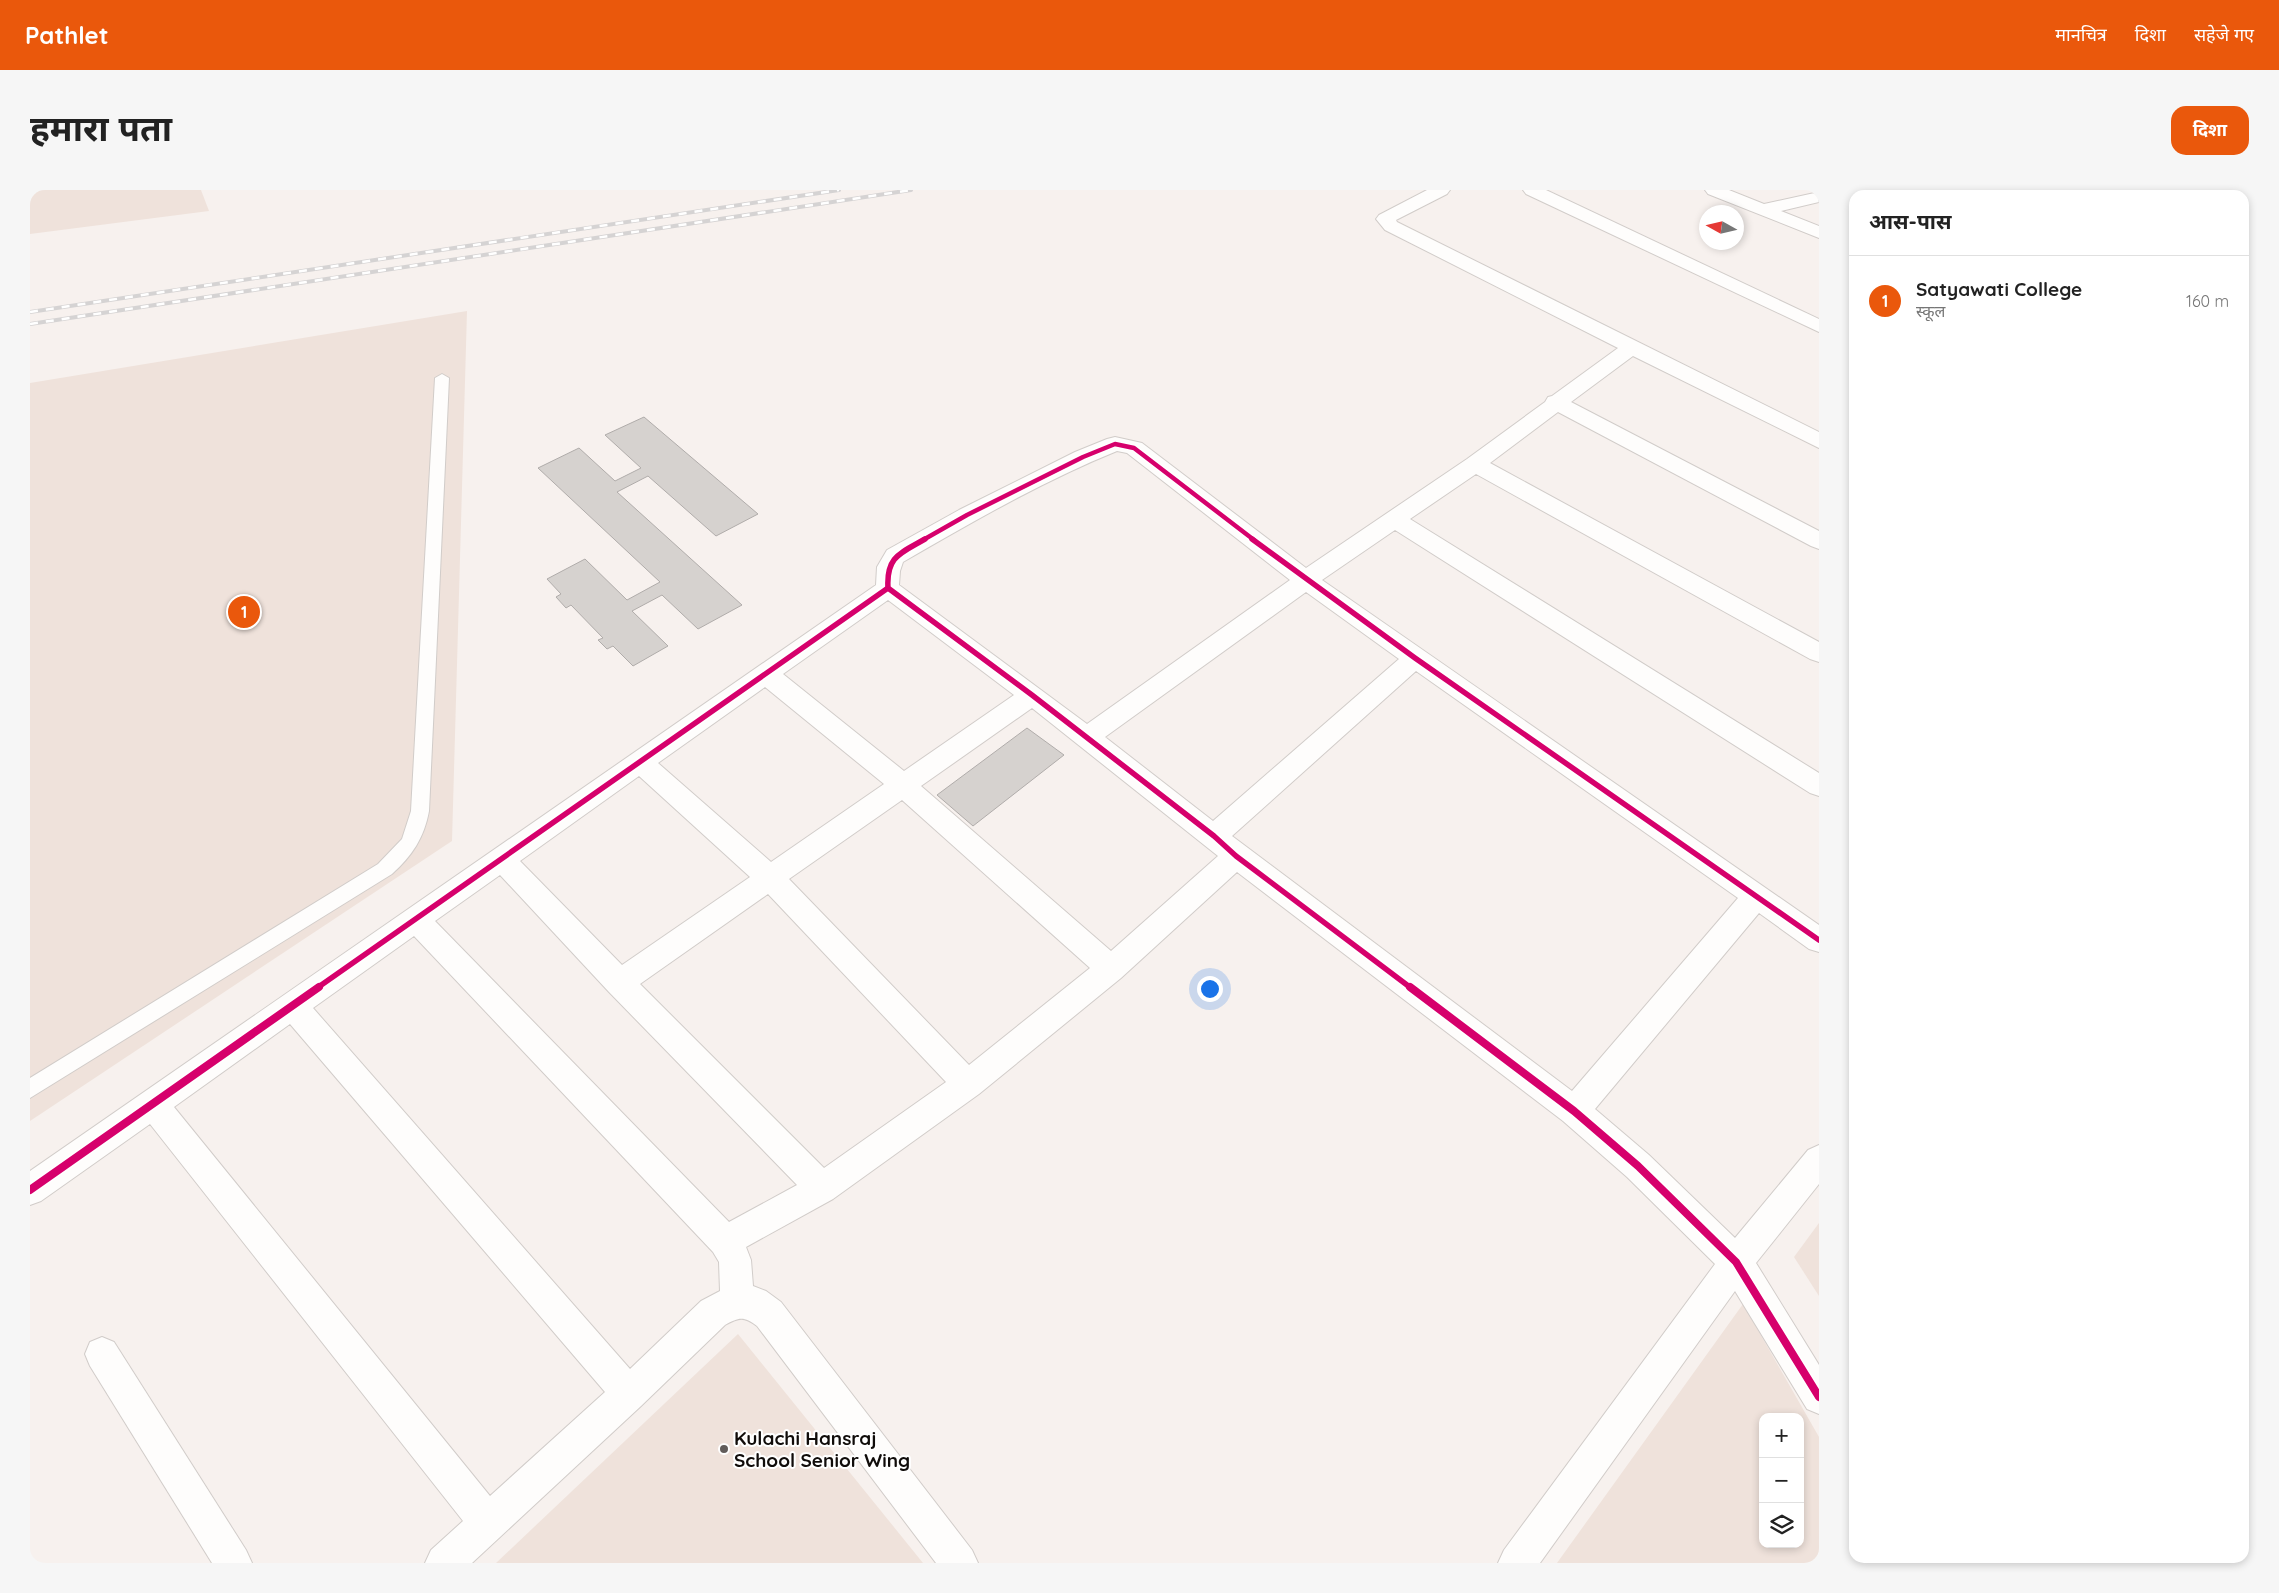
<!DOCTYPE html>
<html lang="hi">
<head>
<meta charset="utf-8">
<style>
  :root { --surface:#fff; --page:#f6f6f6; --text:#222; --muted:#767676; --line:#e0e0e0; --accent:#ea580c }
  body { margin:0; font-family:Quicksand,"Noto Sans Devanagari",sans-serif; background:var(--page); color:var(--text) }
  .controls { position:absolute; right:15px; bottom:15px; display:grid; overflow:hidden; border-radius:10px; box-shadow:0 2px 8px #0003 }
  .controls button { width:45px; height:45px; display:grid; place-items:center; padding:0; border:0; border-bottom:1px solid var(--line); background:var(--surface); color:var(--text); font:25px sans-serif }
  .compass { position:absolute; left:1669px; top:15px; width:45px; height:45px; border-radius:50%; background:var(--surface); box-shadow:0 2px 8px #0003; rotate:278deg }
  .you { position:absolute; left:1179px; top:798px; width:18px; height:18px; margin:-12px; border:4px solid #fff; border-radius:50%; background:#1a73e8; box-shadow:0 0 0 8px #1a73e833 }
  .badge { display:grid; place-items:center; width:32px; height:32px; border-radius:50%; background:var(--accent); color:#fff; font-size:16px; font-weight:700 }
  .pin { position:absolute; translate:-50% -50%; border:2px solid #fff; box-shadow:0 1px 5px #0006 }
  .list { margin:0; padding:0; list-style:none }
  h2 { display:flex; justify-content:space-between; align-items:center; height:65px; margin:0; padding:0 20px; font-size:21px }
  h2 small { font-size:16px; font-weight:400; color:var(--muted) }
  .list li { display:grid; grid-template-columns:32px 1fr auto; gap:15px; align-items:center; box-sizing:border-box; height:90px; padding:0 20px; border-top:1px solid var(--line) }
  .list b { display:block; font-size:19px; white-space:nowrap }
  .list p { margin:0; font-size:16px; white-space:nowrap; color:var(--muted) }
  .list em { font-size:16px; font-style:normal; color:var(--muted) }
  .icon { flex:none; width:28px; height:28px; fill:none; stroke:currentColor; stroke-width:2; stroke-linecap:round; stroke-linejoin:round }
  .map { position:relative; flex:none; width:1789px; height:1373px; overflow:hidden; border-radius:15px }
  header { display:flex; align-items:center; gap:30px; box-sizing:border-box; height:70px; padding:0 25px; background:var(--accent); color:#fff }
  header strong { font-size:24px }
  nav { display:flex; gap:28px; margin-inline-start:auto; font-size:18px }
  .intro { display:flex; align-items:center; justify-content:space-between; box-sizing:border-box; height:120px; padding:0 30px }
  h1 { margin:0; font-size:35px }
  .button { padding:12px 22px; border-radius:15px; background:var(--accent); color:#fff; font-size:18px; font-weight:700 }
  main { display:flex; gap:30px; padding:0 30px }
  aside { flex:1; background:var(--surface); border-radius:15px; box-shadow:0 2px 8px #0003 }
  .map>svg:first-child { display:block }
  .built { fill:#efe2db; fill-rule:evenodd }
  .building { fill:#d6d2cf; stroke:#b0acaa }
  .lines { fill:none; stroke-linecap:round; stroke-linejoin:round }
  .service-casing { stroke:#d1ccc9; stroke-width:2 }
  .minor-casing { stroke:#d1ccc9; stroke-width:2 }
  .service { fill:#fefdfc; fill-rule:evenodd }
  .minor { fill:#fefdfc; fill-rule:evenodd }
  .rail-casing { stroke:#d5d3d3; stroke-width:4 }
  .rail { stroke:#fff; stroke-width:2.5; stroke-dasharray:8; stroke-linecap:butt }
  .cycleway-far2-casing { stroke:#fff; stroke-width:7 }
  .cycleway-far1-casing { stroke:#fff; stroke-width:9 }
  .cycleway-casing { stroke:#fff; stroke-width:11 }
  .cycleway-far2 { stroke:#d6006c; stroke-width:4.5 }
  .cycleway-far1 { stroke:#d6006c; stroke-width:5.5 }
  .cycleway { stroke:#d6006c; stroke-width:8 }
  .poi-dot { fill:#615c5a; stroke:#fff; stroke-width:2 }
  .labels { text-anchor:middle; stroke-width:4; stroke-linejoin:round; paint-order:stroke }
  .near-poi-label { font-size:19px; font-weight:bold; fill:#100c0a; stroke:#fff; text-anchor:start }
</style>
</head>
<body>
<header>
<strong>Pathlet</strong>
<nav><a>मानचित्र</a><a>दिशा</a><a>सहेजे गए</a></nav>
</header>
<div class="intro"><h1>हमारा पता</h1><a class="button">दिशा</a></div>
<main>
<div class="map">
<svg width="1789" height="1373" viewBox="0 0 1789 1373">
  <rect width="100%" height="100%" fill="#f7f1ee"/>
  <g class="built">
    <path d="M0,0H171L179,21L0,44Z"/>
    <path d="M437,121L422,651L0,931V193Z"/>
    <path d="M1789,1033V1106L1764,1067Z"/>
    <path d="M1713,1114L1789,1247V1373H1527ZM1733,1227H1770V1354H1733Z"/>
    <path d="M708,1144L893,1373H466Z"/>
  </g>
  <g class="building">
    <path d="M614,227L728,324L686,346L618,286L587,302L712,415L668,439L632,405L602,421L638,456L603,476L583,456L577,459L568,450L573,448L541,415L536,418L526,407L531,404L517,389L555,369L597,410L630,392L508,278L549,258L585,291L611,278L575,245Z"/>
    <path d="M997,538L1034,565L943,636L907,605Z"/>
  </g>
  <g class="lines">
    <g class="service-casing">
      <path id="service" d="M412,184L419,188L399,621C394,648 382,666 362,684L0,908V888L348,674L372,649L381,621L405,188Z"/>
    </g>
    <g class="minor-casing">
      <g id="minor">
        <path d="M1397,0H1420L1417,4L1366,30L1367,32L1789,242V258L1603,166L1541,212L1789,341V359L1781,356L1528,222L1460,273L1789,452V472L1780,469L1446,284L1380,329L1789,583V606L1780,603L1365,340L1292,390L1789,735V762L1779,759L1729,723L1565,919L1619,965L1705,1048L1778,960L1789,955V994L1726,1073L1789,1175V1224L1777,1219L1705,1101L1510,1373H1468L1474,1360L1685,1074L1597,987L1533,931L1207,682L1091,788L949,904L803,1009L716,1057L721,1070L723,1096L736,1101L751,1112L942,1360L948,1373H906L727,1136C714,1126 709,1127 695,1135L611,1216L442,1373H395L401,1360L433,1331L120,934L11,1011L0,1015V981L846,395L847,377L857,360L929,320L1045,262L1077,249L1085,247L1112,253L1276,378L1437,269L1515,212L1518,207L1522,206L1588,158L1355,40L1346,29L1349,25ZM1087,261L1097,263L1260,390L1057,534L869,395L870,381L873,372C942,332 1013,291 1087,261ZM1276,402L1369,469L1183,631L1075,547ZM858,410L984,505L874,581L753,484ZM1386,481L1708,708L1542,901L1202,646ZM735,497L854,594L741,672L628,573ZM1002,518L1188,666L1081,761L891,596ZM609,586L720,687L592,775L490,671ZM872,610L1060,778L939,875L759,689ZM470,685L579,802L767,995L699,1032L405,731ZM738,704L916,892L794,978L610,794ZM384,746L683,1062L689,1072L690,1101L671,1111L600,1179L283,818ZM260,834L575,1202L460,1306L144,917Z"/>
        <path d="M1493,0H1516L1789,129V142L1496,4Z"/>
        <path d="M1675,0H1699L1734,14L1789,2V12L1751,21L1789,36V48L1678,4Z"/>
        <path d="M72,1147L84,1152L216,1360L222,1373H182L60,1176L55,1164L60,1152Z"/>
      </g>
    </g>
    <use href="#service" class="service"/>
    <use href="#minor" class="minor"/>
    <g class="rail-casing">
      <g id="rail">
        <path d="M0,122L809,0"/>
        <path d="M0,134L881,0"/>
      </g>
    </g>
    <use href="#rail" class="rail"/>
    <g class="cycleway-far2-casing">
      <path id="cycleway-far2" d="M893,350L937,325L1053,267L1085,254L1104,258L1224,350"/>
    </g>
    <g class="cycleway-far1-casing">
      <g id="cycleway-far1">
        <path d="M895,349C871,363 856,366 858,398L1002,505L1184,646L1206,666L1381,798"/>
        <path d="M1222,349L1385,468L1789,750"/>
        <path d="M287,798L858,398"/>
      </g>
    </g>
    <g class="cycleway-casing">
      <g id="cycleway">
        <path d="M1380,797L1544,921L1608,976L1706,1072L1789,1207"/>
        <path d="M0,1000L289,797"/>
      </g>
    </g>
    <use href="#cycleway-far2" class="cycleway-far2"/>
    <use href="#cycleway-far1" class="cycleway-far1"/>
    <use href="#cycleway" class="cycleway"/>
  </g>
  <circle class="poi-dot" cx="694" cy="1259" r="5"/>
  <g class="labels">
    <g class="near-poi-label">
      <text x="704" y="1255">Kulachi Hansraj<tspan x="704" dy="22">School Senior Wing</tspan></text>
    </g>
  </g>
</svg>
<div class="controls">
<button>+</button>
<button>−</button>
<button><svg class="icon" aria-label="layers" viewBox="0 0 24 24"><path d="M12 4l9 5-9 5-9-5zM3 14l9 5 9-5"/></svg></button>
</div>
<svg class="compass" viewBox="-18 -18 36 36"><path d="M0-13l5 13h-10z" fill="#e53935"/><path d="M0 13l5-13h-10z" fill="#767676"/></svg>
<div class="you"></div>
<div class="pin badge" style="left:214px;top:422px">1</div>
</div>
<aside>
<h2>आस-पास<small></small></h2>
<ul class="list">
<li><span class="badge">1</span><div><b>Satyawati College</b><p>स्कूल</p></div><em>160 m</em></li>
</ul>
</aside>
</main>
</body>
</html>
